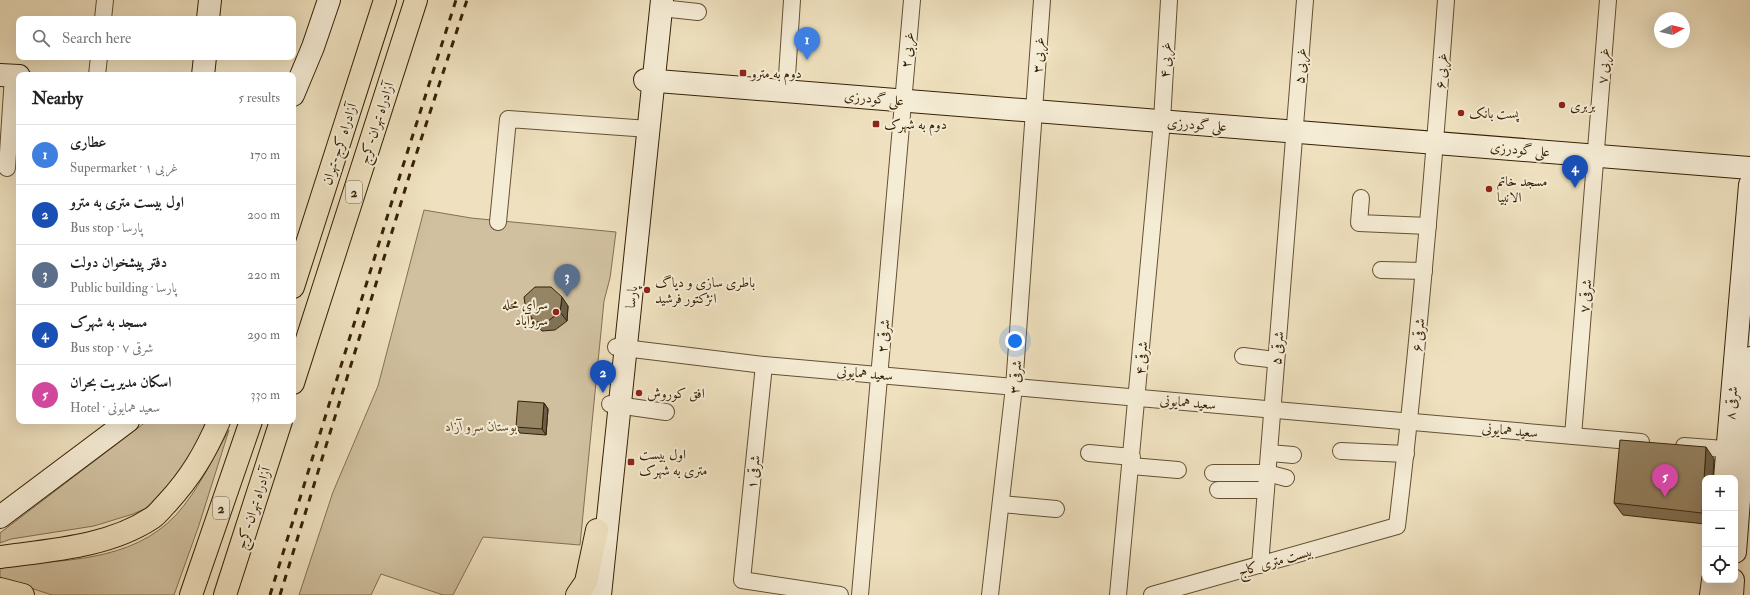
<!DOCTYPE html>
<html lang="en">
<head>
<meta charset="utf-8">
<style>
  :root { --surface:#fff; --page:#f2f2f2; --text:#222; --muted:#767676; --line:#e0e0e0; --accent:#d93025 }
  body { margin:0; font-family:"IM FELL Double Pica",Amiri,serif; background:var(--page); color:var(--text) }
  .controls { position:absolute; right:12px; bottom:12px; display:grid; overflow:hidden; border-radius:8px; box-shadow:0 4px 16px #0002 }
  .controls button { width:36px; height:36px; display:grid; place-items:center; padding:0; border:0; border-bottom:1px solid var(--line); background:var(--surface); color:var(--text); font:20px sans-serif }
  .compass { position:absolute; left:1654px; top:12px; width:36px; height:36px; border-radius:50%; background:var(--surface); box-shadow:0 4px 16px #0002; rotate:82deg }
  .you { position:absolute; left:1015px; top:341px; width:14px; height:14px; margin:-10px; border:3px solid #fff; border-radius:50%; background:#1a73e8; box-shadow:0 0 0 6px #1a73e833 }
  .badge { display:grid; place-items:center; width:26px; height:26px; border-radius:50%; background:var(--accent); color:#fff; font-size:13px; font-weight:700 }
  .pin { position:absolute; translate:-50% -33px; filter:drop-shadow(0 1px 2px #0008) }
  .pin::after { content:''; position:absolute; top:21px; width:14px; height:12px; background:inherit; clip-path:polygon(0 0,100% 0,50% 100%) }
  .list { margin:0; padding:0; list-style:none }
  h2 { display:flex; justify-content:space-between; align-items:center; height:52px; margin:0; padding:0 16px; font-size:17px }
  h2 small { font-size:13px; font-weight:400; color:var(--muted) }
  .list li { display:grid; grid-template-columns:26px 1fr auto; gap:12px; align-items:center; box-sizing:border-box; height:60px; padding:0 16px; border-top:1px solid var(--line) }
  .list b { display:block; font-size:15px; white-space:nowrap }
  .list p { margin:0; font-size:13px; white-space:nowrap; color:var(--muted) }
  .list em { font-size:13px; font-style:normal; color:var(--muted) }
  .icon { flex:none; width:22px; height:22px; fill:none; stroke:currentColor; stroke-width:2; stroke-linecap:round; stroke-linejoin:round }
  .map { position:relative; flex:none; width:1750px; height:595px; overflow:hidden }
  .search { position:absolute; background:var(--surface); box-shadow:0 4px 16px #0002; left:16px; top:16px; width:280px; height:44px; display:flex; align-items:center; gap:10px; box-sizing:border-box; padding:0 14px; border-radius:8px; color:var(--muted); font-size:15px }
  .panel { position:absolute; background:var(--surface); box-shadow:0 4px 16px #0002; left:16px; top:72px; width:280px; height:352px; border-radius:8px }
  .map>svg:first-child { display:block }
  .green { fill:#d0c09f; stroke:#837051 }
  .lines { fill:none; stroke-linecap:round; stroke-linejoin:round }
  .street-casing { stroke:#645132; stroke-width:18 }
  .secondary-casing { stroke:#362103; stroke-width:24 }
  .primary-casing { stroke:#362103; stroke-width:24 }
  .highway-casing { stroke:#362103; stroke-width:24 }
  .street { stroke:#f5ecd5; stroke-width:16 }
  .secondary { stroke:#f5ecd5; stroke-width:22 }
  .primary { stroke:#efe1bf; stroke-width:22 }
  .highway { stroke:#efe1bf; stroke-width:22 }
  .rail { stroke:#362103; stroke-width:3; stroke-dasharray:7 7; stroke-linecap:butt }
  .wall { fill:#817257; stroke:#362103 }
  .shaded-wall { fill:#695d47; stroke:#362103 }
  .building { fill:#968565; stroke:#362103 }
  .poi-dot { fill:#8f2418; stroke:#f5ecd5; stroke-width:1.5 }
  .labels { text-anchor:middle; stroke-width:4; stroke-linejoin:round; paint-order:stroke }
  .shield { fill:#f5ecd5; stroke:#6f5e42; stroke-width:1 }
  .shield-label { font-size:13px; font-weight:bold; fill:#362103 }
  .street-label { font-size:14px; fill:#362103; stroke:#f5ecd5 }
  .poi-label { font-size:14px; fill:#362103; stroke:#f5ecd5; text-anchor:start }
  .park-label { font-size:14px; font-style:italic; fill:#5c492a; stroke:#f5ecd5 }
</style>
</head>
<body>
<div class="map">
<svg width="1750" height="595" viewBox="0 0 1750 595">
  <rect width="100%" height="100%" fill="#efe1bf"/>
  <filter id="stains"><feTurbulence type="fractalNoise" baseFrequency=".005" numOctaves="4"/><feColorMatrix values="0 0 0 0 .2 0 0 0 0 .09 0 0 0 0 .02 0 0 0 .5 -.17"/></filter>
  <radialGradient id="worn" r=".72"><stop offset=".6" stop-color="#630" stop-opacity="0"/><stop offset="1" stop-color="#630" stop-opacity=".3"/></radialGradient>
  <g class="green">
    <path d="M424,210L471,218L616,232L610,278L604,301L580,545L483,537L453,595H443L381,574L371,595H299L333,492L378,386Z"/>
    <path d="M147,421H206L191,463L160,502L133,514L94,526L11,539L0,543V533Z"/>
    <path d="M229,430L199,525L174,595H52L0,578V566C61,560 131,563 176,515C197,492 214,457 229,430Z"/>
  </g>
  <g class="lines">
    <g class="street-casing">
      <g id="street">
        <path d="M661,8L698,12"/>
        <path d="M103,19L105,0"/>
        <path d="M97,75L99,57"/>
        <path d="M786,91L792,0"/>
        <path d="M7,168L13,76"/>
        <path d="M1361,198L1359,223L1428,226"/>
        <path d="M498,222L508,119L649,129"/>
        <path d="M1381,270L1424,271"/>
        <path d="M616,347L764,365L1641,442"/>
        <path d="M1243,356L1276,360"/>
        <path d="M764,365L742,580L840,595"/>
        <path d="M610,404L666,412"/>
        <path d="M1573,436L1608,0"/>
        <path d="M1684,446L1738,450"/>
        <path d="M1341,451L1406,454"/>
        <path d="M1089,453L1132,457"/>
        <path d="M1269,453L1293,455"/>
        <path d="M1131,466L1178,470"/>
        <path d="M1213,473H1267L1286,478"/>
        <path d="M1218,490H1266"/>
        <path d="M1001,504L1056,509"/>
        <path d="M1260,565L1305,0"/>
        <path d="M860,595L912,0"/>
        <path d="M990,595L1014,387L1042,0"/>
        <path d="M1118,595L1162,121L1169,0"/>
        <path d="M1152,595L1397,526C1418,351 1433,176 1446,0"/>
      </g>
    </g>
    <g class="secondary-casing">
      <g id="secondary">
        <path d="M208,19L210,0"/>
        <path d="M0,75L19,76"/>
        <path d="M203,75L205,57"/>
        <path d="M645,80L1750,168"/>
        <path d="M293,95L313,47L329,0"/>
        <path d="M1725,478L1750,185"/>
        <path d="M0,517L128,421"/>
        <path d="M1735,552L1750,358"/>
        <path d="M600,595L662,0"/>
        <path d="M1711,595L1713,580"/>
        <path d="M1732,595L1733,580"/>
      </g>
    </g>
    <g class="primary-casing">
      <g id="primary">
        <path d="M0,589L23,595"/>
        <path d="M577,595L586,582L597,530"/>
      </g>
    </g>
    <g class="highway-casing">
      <g id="highway">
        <path d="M293,287L385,0"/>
        <path d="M293,383L416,0"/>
        <path d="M0,557C51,550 108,547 152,518C158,514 162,508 167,503C191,477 205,453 219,421"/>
        <path d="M191,595L251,421"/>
        <path d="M225,595L281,421"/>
      </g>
    </g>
    <use href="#street" class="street"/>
    <use href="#secondary" class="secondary"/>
    <use href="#primary" class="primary"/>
    <use href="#highway" class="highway"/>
    <g class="rail">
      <path d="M270,595L402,169L456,0"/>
      <path d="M280,595L412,167L467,0"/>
    </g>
  </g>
  <g class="wall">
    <path d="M568,306L567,321L555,330L542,331L532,320L526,311Z"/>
    <path d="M544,403L548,409L546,435L520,433L516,427Z"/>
    <path d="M1714,459L1713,478H1705V524L1623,515L1614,503Z"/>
  </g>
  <g class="shaded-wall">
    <path d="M562,297L568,306L567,321L560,312Z"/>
    <path d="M544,403L548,409L546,435L542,429Z"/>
    <path d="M1706,447L1714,459L1713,478H1705V518L1702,513Z"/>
  </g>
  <g class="building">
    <path d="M535,287H551L562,297L560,312L548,321L536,322L526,311L524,297Z"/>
    <path d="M518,401L544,403L542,429L516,427Z"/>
    <path d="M1620,440L1706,447L1702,513L1614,503Z"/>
  </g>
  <g class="poi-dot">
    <rect x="739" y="69" width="8" height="8" rx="2"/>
    <circle cx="1562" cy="105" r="4"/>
    <circle cx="1461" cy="113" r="4"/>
    <rect x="872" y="120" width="8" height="8" rx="2"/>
    <circle cx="1489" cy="189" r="4"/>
    <circle cx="647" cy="290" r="4"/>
    <circle cx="556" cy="312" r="4"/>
    <circle cx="639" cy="393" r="4"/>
    <rect x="627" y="458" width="8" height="8" rx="2"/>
  </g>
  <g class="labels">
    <g class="shield">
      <rect x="346" y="181" width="16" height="22" rx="3"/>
      <rect x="213" y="497" width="16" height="22" rx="3"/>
    </g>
    <g class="shield-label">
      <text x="354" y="197">2</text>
      <text x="221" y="513">2</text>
    </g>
    <g class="street-label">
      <text transform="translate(907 50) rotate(-84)" y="5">۲ غربی</text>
      <text transform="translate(1038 55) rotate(-86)" y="5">۳ غربی</text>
      <text transform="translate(1165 60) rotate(-87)" y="5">۴ غربی</text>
      <text transform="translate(1300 66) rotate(-86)" y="5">۵ غربی</text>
      <text transform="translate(1603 66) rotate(-86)" y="5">۷ غربی</text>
      <text transform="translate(1441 71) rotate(-86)" y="5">۶ غربی</text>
      <text transform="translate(874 98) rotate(5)" y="5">علی گودرزی</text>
      <text transform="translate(376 123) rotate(-72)" y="5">آزادراه تهران-کرج</text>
      <text transform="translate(1197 124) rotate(4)" y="5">علی گودرزی</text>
      <text transform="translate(339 144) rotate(-72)" y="5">آزادراه کرج-تهران</text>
      <text transform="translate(1520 149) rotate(5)" y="5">علی گودرزی</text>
      <text transform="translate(1585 296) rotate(-85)" y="5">۷ شرقی</text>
      <text transform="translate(631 297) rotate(-84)" y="5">پارسا</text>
      <text transform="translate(1418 335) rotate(-85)" y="5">۶ شرقی</text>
      <text transform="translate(883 336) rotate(-85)" y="5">۲ شرقی</text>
      <text transform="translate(1277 348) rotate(-85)" y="5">۵ شرقی</text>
      <text transform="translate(1141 358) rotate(-85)" y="5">۴ شرقی</text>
      <text transform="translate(865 373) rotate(5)" y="5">سعید همایونی</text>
      <text transform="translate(1015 377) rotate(-85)" y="5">۳ شرقی</text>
      <text transform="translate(1188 402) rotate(5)" y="5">سعید همایونی</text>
      <text transform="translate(1731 403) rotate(-85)" y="5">۸ شرقی</text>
      <text transform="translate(1510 430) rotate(5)" y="5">سعید همایونی</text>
      <text transform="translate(753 472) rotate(-84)" y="5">۱ شرقی</text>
      <text transform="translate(253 508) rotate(-72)" y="5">آزادراه تهران-کرج</text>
      <text transform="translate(1275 561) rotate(-16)" y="5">بیست متری کاج</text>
    </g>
    <g class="poi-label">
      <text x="751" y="78">دوم به مترو</text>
      <text x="1570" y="110">بربری</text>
      <text x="1469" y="118">پست بانک</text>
      <text x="884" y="129">دوم به شهرک</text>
      <text x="1497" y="186">مسجد خاتم<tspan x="1497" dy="16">الانبیا</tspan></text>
      <text x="655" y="287">باطری سازی و دیاگ<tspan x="655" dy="16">انژکتور فرشید</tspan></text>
      <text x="548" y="309" text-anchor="end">سرای محله<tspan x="548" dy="16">سروآباد</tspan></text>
      <text x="647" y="398">افق کوروش</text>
      <text x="639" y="459">اول بیست<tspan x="639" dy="16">متری به شهرک</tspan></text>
    </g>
    <g class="park-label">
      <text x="481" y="431">بوستان سرو آزاد</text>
    </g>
  </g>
  <rect width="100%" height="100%" filter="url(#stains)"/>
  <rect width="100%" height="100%" fill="url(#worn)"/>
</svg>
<div class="controls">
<button>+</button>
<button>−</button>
<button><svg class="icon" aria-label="locate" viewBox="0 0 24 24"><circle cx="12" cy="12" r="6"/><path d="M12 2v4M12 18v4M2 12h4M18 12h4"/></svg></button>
</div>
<svg class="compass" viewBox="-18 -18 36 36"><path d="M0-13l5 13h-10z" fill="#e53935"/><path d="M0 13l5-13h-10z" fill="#767676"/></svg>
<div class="you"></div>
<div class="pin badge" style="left:807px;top:60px;background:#3f7fe0">1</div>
<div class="pin badge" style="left:603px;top:393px;background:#1a4fb4">2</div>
<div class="pin badge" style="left:567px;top:297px;background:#5c6f8a">3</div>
<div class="pin badge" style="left:1575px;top:188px;background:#1a4fb4">4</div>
<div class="pin badge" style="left:1665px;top:497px;background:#d1479c">5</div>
<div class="search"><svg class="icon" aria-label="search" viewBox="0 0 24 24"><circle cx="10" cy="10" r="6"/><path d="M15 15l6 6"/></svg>Search here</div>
<section class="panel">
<h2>Nearby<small>5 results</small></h2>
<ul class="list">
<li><span class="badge" style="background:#3f7fe0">1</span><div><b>عطاری</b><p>Supermarket · ۱ غربی</p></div><em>170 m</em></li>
<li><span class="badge" style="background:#1a4fb4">2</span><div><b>اول بیست متری به مترو</b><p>Bus stop · پارسا</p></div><em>200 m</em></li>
<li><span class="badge" style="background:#5c6f8a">3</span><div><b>دفتر پیشخوان دولت</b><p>Public building · پارسا</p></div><em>220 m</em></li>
<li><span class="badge" style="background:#1a4fb4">4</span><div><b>مسجد به شهرک</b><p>Bus stop · ۷ شرقی</p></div><em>290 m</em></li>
<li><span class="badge" style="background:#d1479c">5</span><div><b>اسکان مدیریت بحران</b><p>Hotel · سعید همایونی</p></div><em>330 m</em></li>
</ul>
</section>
</div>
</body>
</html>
